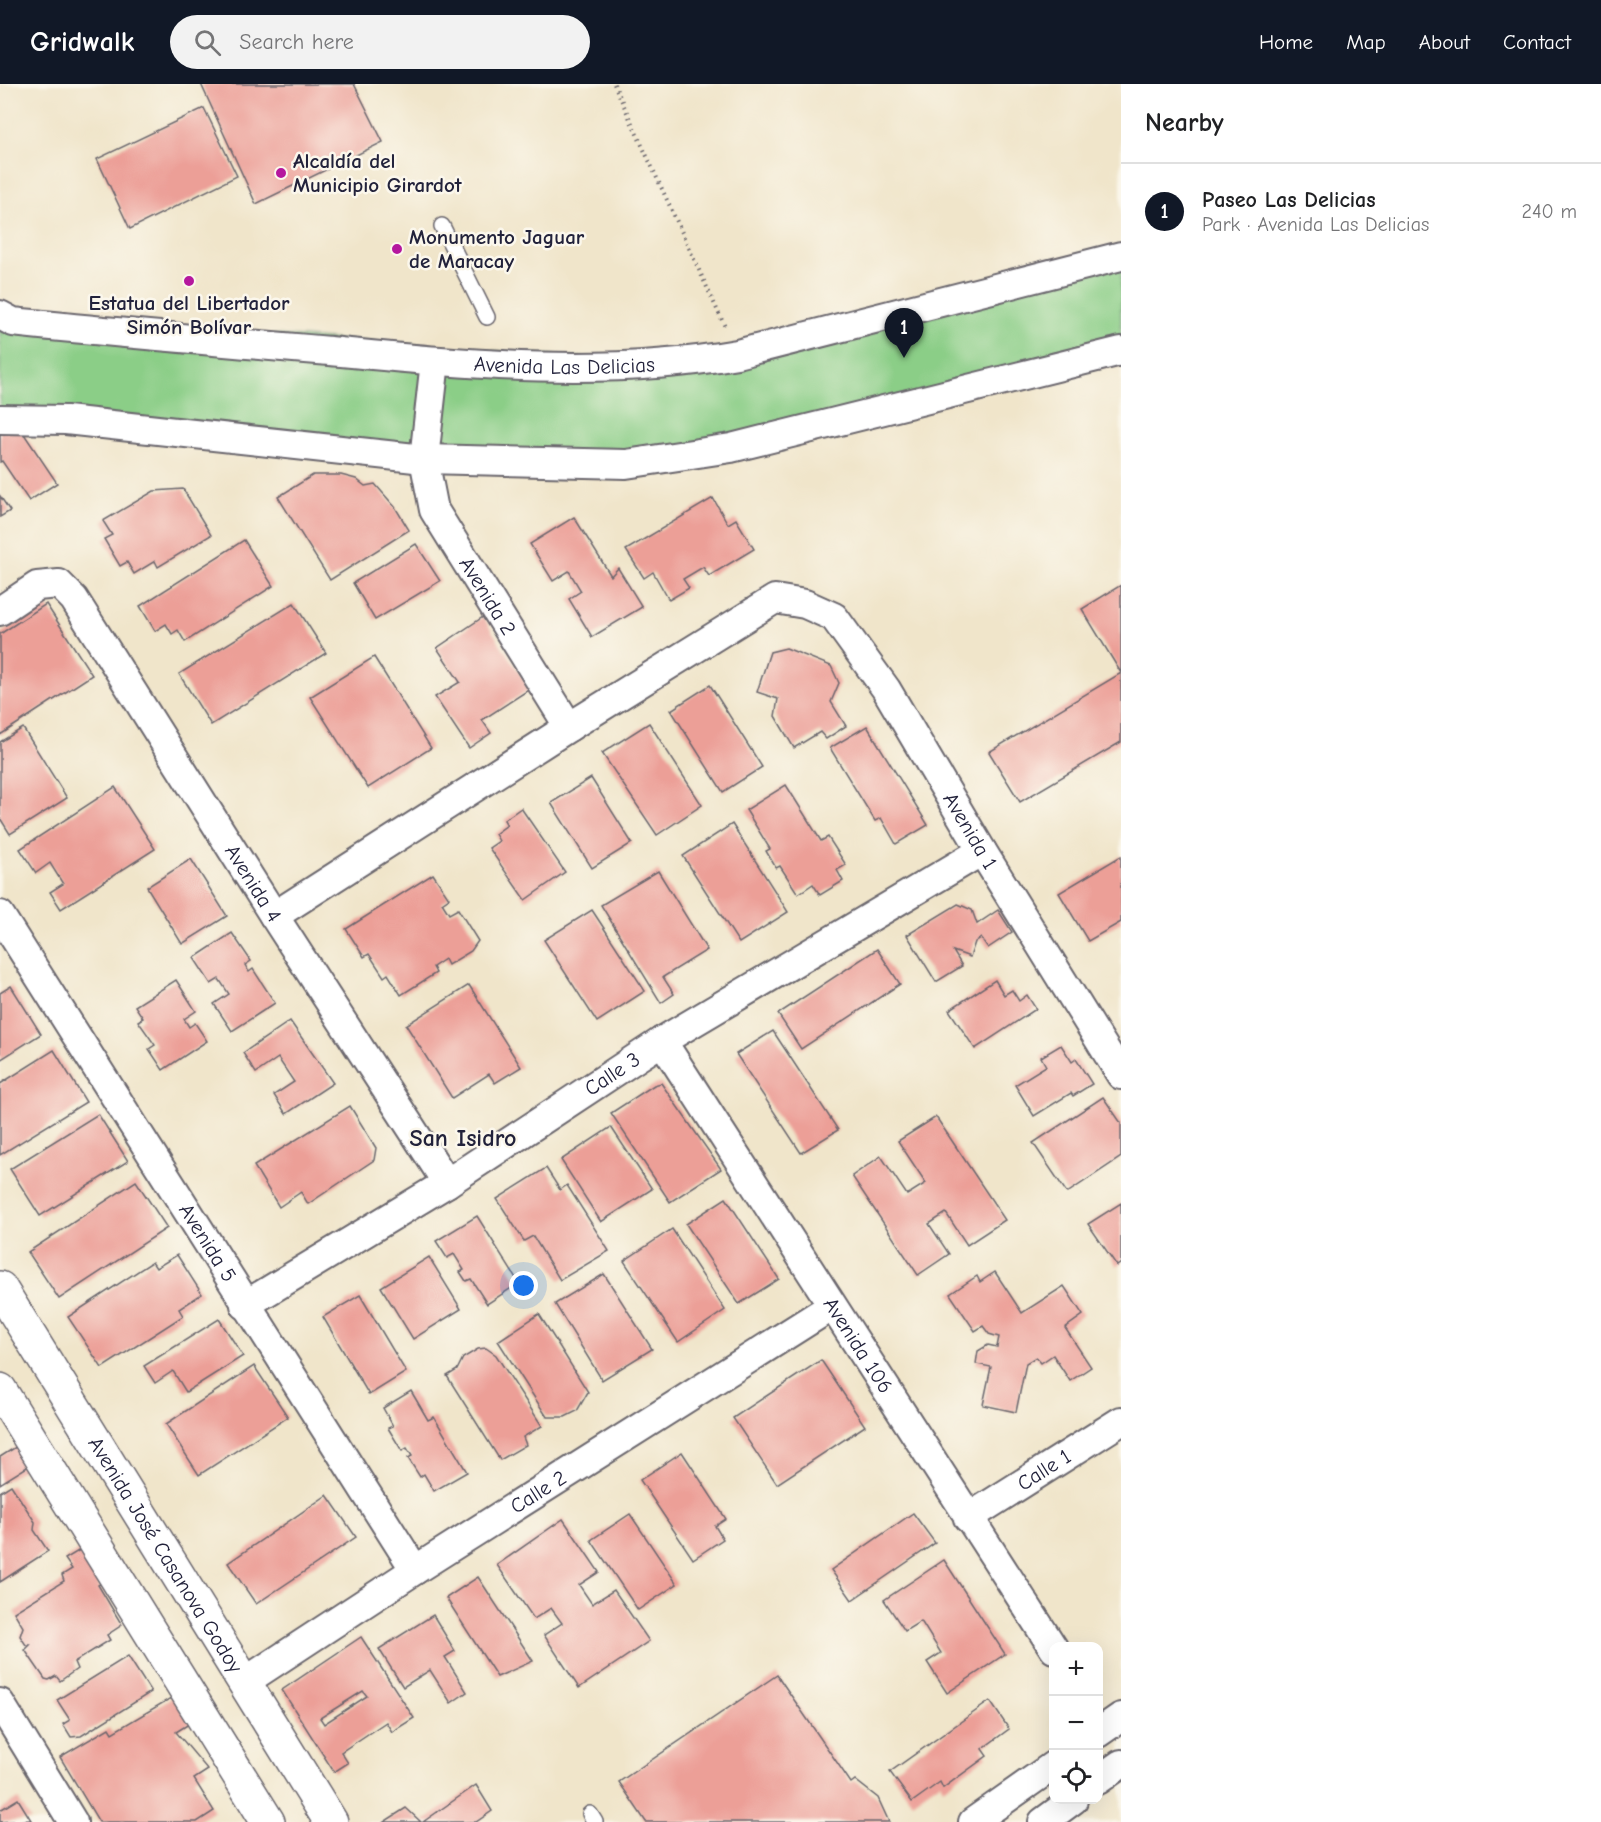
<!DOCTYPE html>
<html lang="en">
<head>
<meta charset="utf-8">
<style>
  :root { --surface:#fff; --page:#f2f2f2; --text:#202124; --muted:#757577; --line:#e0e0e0; --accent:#111827 }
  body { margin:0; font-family:"Comic Neue",sans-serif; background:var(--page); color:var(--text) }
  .controls { position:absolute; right:18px; bottom:18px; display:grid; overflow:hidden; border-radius:12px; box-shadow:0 6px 24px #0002 }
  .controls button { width:54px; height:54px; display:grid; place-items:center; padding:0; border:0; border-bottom:2px solid var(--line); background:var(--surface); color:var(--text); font:30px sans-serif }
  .you { position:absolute; left:524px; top:1202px; width:21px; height:21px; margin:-15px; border:4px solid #fff; border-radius:50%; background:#1a73e8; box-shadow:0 0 0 9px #1a73e833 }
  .badge { display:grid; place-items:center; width:39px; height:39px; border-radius:50%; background:var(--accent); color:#fff; font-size:20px; font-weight:700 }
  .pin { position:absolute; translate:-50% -50px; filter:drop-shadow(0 2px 3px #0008) }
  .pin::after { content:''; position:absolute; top:32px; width:21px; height:18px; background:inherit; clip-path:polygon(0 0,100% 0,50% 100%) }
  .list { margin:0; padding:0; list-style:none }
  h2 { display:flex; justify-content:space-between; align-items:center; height:78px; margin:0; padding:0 24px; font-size:26px }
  h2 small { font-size:20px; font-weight:400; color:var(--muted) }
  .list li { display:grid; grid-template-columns:39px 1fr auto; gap:18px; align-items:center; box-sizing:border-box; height:96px; padding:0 24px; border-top:2px solid var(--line) }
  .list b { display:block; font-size:22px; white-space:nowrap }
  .list p { margin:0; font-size:20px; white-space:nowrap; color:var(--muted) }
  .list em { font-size:20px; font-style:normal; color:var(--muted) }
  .icon { flex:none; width:33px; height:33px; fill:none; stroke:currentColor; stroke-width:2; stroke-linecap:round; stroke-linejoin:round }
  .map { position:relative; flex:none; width:1121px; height:1738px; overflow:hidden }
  header { display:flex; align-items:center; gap:36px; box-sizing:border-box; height:84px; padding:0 30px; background:var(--accent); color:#fff }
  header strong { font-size:28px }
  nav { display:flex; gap:33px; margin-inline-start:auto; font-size:21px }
  .search { width:420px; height:54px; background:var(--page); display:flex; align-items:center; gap:15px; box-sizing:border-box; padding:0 21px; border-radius:33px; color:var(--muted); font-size:22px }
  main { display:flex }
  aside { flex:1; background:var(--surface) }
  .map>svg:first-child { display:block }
  .green { fill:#8bce87; stroke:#567861; stroke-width:1.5 }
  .building { fill:#ec9f97; fill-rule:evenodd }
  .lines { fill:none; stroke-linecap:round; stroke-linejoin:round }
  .lane-casing { stroke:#6a666d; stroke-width:18 }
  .street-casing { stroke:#6a666d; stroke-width:32 }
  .secondary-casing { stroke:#6a666d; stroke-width:36 }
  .path { stroke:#6a666d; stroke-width:4; stroke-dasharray:1.5 4.5; stroke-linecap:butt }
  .lane { stroke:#fff; stroke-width:15 }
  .street { stroke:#fff; stroke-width:28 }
  .secondary { stroke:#fff; stroke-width:33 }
  .poi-dot { fill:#b5179e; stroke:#fbf7ec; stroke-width:2 }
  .labels { text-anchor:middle; stroke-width:5; stroke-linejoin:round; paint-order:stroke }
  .poi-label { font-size:21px; font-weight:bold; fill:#22223b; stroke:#fbf7ec; text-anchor:start }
  .street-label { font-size:21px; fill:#22223b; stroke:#fbf7ec }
  .quarter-label { font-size:24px; font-weight:bold; fill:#22223b; stroke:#fbf7ec }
</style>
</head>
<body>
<header>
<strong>Gridwalk</strong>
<div class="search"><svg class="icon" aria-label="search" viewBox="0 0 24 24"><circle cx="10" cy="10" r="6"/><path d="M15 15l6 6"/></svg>Search here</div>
<nav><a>Home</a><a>Map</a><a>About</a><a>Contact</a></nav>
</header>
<main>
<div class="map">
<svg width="1121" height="1738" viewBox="0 0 1121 1738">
  <rect width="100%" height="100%" fill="#fbf7ec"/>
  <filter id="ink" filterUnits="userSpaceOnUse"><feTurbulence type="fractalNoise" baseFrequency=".0167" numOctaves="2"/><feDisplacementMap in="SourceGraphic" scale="12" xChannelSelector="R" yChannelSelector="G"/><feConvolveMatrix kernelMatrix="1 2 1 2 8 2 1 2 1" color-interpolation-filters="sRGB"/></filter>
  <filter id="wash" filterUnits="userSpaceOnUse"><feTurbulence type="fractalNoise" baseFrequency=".008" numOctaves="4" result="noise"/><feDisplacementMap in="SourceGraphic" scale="24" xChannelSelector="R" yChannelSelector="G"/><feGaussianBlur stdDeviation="1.35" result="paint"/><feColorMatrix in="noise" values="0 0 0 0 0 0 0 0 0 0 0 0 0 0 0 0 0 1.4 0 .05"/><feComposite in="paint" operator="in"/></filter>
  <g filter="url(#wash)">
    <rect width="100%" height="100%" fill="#f0e5ca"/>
    <path class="green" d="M1121,172V267L626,380L0,335V231L670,280Z"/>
    <g id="blocks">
      <g class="building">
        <path d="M201,0H354L383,58L256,120Z"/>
        <path d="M204,24L237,92L130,145L97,75Z"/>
        <path d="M0,343L20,344L57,399L29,417L2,377L0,378Z"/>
        <path d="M313,391H341L356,395L365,402L375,400L395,423L409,446L330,496L278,413Z"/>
        <path d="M183,405L211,451L158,483L155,477L134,490L127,478L120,482L104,455L112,451L103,437L154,407Z"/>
        <path d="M0,412L10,427L0,433Z"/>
        <path d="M713,414L728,440L736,435L754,465L709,492L703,483L683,495L689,504L669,516L653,488L644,494L626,466Z"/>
        <path d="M574,433L611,492L618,484L642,523L592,553L569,515L581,507L569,487L553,497L530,460Z"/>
        <path d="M244,456L273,502L185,558L178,546L172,550L166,540L155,547L140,522Z"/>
        <path d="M416,460L440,497L375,536L353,499Z"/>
        <path d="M1121,501V589L1082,525Z"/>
        <path d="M294,519L326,569L211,641L179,590Z"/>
        <path d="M46,520L92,591L0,651V550Z"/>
        <path d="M483,533L530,605L482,636L491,649L469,664L435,613L460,598L437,564Z"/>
        <path d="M786,564L831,582L839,599L831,618L846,642L826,655L820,648L794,664L775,632L778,615L757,608L770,568Z"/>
        <path d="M374,573L431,664L368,704L310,613Z"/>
        <path d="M1121,589V658L1020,718L989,668Z"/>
        <path d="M710,601L762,683L723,708L671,626Z"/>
        <path d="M649,639L702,721L657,751L602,669Z"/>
        <path d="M867,642L928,741L896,760L881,734L875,737L830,664Z"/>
        <path d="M23,644L67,714L10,750L0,734V658Z"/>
        <path d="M591,694L632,759L592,784L551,719Z"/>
        <path d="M786,701L821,757L828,753L846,781L837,786L843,797L820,811L813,800L798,810L780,782L776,784L766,767L770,765L746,726Z"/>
        <path d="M115,703L155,765L61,825L50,808L63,800L50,779L36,789L20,765Z"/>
        <path d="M521,724L565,788L525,816L489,764L499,757L495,750L507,741L504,736Z"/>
        <path d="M732,740L788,828L739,859L683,772Z"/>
        <path d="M1121,772V838L1088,857L1059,809Z"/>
        <path d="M191,775L227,832L182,860L147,803Z"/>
        <path d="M658,787L707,866L663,893L674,910L661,919L601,821Z"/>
        <path d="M433,790L449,814L442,819L449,830L458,825L478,857L471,867L448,881L445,875L433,883L436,889L401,911L388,890L384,893L369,870L364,873L346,845Z"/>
        <path d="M958,820L972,826L977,840L998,826L1012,848L988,864L981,854L975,858L970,873L953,867L962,882L936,898L907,851Z"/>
        <path d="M592,826L645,907L597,938L544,856Z"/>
        <path d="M232,849L251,877L245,881L249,888L253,885L275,919L232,947L214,920L229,910L219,895L211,900L194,874Z"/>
        <path d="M877,865L900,900L801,965L778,930Z"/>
        <path d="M176,896L196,927L184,935L189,943L195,939L207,957L163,986L149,965L155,961L138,937L143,934L135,922Z"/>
        <path d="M995,896L1004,911L1012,906L1019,917L1027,911L1036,925L975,965L949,926Z"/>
        <path d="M469,901L521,983L495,999L489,990L452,1014L406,941Z"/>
        <path d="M11,902L41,950L0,976V909Z"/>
        <path d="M290,937L333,999L286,1030L274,1011L294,998L278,974L256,989L243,969Z"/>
        <path d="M773,947L838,1046L801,1069L736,970Z"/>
        <path d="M1061,961L1072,978L1076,975L1092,1000L1073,1012L1071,1009L1034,1032L1015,1001L1046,982L1041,973Z"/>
        <path d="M54,966L86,1018L0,1071V1000Z"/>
        <path d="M661,999L721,1085L670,1118L611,1029L654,1001Z"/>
        <path d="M1103,1013L1121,1039V1073L1067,1109L1033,1059Z"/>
        <path d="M350,1022L376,1064L374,1076L308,1120L301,1108L279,1123L254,1082Z"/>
        <path d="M98,1030L128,1077L40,1132L10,1085Z"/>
        <path d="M936,1033L1005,1136L967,1161L946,1129L929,1140L949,1170L918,1191L852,1092L881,1072L907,1111L926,1099L898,1057Z"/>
        <path d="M611,1043L652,1105L601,1138L561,1076Z"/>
        <path d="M546,1084L560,1106L567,1101L609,1167L560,1196L533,1152L524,1157L497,1115Z"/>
        <path d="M136,1097L167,1144L59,1215L28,1168Z"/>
        <path d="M726,1114L779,1195L739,1220L686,1140Z"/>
        <path d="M1121,1119V1179L1117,1182L1088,1140Z"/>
        <path d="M477,1132L519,1199L487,1220L471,1195L466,1197L460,1188L464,1186L454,1170L447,1174L436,1157Z"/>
        <path d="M672,1145L725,1226L678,1258L624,1177Z"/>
        <path d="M177,1171L202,1210L179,1225L183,1232L102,1284L68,1233L152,1178L156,1184Z"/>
        <path d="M429,1173L461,1225L413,1255L381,1203Z"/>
        <path d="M995,1188L1022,1229L1064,1202L1083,1231L1065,1244L1091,1283L1070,1297L1053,1271L1041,1279L1036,1273L1026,1279L1016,1328L983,1321L991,1283L976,1280L978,1267L988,1261L997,1263L999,1253L989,1250L983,1242L975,1247L950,1210L977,1192L980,1198Z"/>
        <path d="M604,1190L652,1265L602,1296L555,1220Z"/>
        <path d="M360,1211L406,1288L369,1311L323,1233Z"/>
        <path d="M539,1230L588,1308L577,1327L565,1333H547L498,1257Z"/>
        <path d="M219,1235L243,1272L186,1308L173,1287L155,1299L144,1282Z"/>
        <path d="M486,1264L496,1271L542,1342L523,1353L526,1361L500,1376L447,1292L457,1286L463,1274L478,1265Z"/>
        <path d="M821,1276L865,1342L777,1400L733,1334Z"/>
        <path d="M254,1282L288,1333L199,1391L166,1340Z"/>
        <path d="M411,1307L428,1336L434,1333L467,1388L434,1407L424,1390L420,1393L408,1374L412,1372L407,1364L402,1367L388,1344L393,1342L383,1324Z"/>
        <path d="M19,1361L32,1380L0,1400V1373Z"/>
        <path d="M682,1368L726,1435L715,1442L723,1455L693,1475L640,1396Z"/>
        <path d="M11,1401L35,1438L34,1446L48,1467L0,1498V1408Z"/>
        <path d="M327,1411L356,1453L256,1520L228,1479Z"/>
        <path d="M913,1429L935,1459L852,1516L831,1486Z"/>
        <path d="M630,1430L677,1500L638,1526L591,1456Z"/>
        <path d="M563,1435L599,1488L579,1501L592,1520L614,1506L649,1557L579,1604L544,1551L562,1539L551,1524L534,1535L497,1481Z"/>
        <path d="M88,1461L108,1495L98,1501L122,1541L107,1551L110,1556L74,1578L77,1585L60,1597L56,1592L49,1596L45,1595L25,1566L30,1561H26L20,1552L23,1543L14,1528L64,1497L62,1491L72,1485L65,1475Z"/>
        <path d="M944,1476L1005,1570L947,1609L927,1578L941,1569L921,1537L905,1547L884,1516Z"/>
        <path d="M478,1493L533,1577L497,1593L446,1514Z"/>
        <path d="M433,1531L455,1567L445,1573L467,1608L451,1619L430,1586L403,1603L379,1565Z"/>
        <path d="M361,1553L414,1634L392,1648L386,1638L341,1668L348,1679L334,1688L282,1606ZM363,1607L367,1612L324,1640L320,1634Z"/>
        <path d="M128,1572L151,1608L81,1652L71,1653L63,1640L70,1636L57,1616Z"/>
        <path d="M777,1591L851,1699L855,1696L878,1714L889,1738H646L619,1698Z"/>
        <path d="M181,1608L197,1635L176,1648L208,1686L194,1695L214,1727L197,1738H99L60,1673L109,1644L112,1649Z"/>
        <path d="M990,1617L1009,1645L982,1665L987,1672L943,1704L940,1698L912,1718L890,1688Z"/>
        <path d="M476,1701L492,1727L476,1738H423Z"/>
        <path d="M18,1715L31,1736L0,1738V1726Z"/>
        <path d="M406,1724L421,1738H384Z"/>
      </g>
    </g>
  </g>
  <g filter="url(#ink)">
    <use href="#blocks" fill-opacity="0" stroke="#6a666d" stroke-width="1.5"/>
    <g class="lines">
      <g class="lane-casing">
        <g id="lane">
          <path d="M442,142L487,233"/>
          <path d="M590,1730L595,1738"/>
        </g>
      </g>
      <g class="street-casing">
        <g id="street">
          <path id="s1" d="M0,231L13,238C118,249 224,258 330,267C466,280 601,294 737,270L1121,172"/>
          <path id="s2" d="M435,277L424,375L434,426L569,643"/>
          <path d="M0,335L66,336L424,375L626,380L731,364L1121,267"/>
          <path id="s3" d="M0,527L37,502L59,500L74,515L274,832L447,1099"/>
          <path id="s4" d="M0,831L415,1486"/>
          <path id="s5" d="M274,832L569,643L775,515L805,520L834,533L886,605L982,767L1121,991"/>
          <path id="s6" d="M662,957L1054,1565"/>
          <path id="s7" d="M245,1221L447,1099L662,957L982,767"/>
          <path id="s8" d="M968,1434L1121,1337"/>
          <path id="s9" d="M246,1597L415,1486L832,1222"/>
          <path d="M0,1619L73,1738"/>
          <path d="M1098,1649L1121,1633"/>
          <path d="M1098,1696L1121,1680"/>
          <path d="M973,1738L1054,1681"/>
          <path d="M1043,1738L1073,1716"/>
        </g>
      </g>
      <g class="secondary-casing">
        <g id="secondary">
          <path id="s10" d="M0,1204L331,1738"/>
          <path d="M0,1306L268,1738"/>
        </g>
      </g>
      <path class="path" d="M614,0L726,245"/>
      <use href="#lane" class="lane"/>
      <use href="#street" class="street"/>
      <use href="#secondary" class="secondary"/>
    </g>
  </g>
  <g class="poi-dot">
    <circle cx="281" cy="89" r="6"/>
    <circle cx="397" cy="165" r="6"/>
    <circle cx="189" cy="197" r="6"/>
  </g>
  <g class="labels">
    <g class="poi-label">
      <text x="293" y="84">Alcaldía del<tspan x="293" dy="24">Municipio Girardot</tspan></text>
      <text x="409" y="160">Monumento Jaguar<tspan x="409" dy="24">de Maracay</tspan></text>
      <text x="189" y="226" text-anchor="middle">Estatua del Libertador<tspan x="189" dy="24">Simón Bolívar</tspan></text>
    </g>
    <g class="street-label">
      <text dy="7" stroke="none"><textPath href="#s1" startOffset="568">Avenida Las Delicias</textPath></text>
      <text dy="7" stroke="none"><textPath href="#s2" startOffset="252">Avenida 2</textPath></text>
      <text dy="7" stroke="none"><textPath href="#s5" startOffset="909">Avenida 1</textPath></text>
      <text dy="7" stroke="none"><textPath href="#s3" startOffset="424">Avenida 4</textPath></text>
      <text dy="7" stroke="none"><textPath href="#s7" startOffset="434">Calle 3</textPath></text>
      <text dy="7" stroke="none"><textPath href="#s4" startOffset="388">Avenida 5</textPath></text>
      <text dy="7" stroke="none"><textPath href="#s6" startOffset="362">Avenida 106</textPath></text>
      <text dy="7" stroke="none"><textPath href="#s8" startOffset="90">Calle 1</textPath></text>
      <text dy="7" stroke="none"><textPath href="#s9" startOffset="348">Calle 2</textPath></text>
      <text dy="7" stroke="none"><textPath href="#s10" startOffset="314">Avenida José Casanova Godoy</textPath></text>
    </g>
    <g class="quarter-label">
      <text x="463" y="1062">San Isidro</text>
    </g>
  </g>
</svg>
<div class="controls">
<button>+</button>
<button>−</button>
<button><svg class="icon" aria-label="locate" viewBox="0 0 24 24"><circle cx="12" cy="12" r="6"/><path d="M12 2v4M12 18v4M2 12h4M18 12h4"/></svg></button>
</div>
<div class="you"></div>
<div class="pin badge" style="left:904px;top:274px">1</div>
</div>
<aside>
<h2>Nearby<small></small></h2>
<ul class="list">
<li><span class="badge">1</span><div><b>Paseo Las Delicias</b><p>Park · Avenida Las Delicias</p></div><em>240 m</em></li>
</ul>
</aside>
</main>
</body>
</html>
